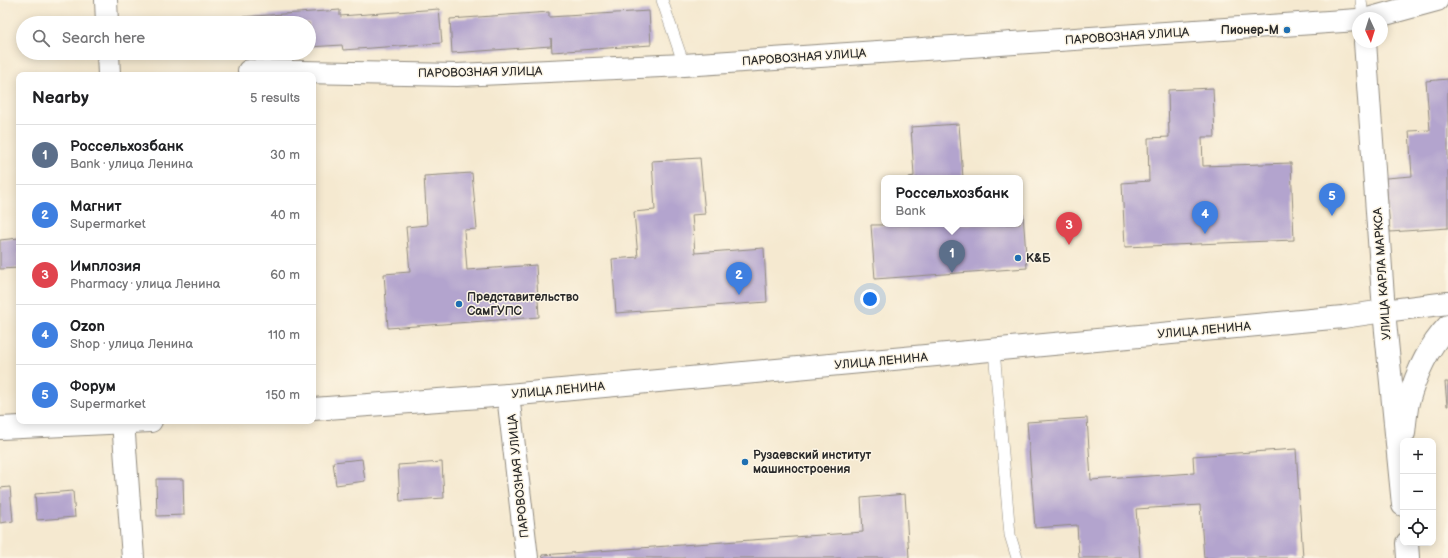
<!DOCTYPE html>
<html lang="en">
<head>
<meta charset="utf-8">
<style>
  :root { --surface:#fff; --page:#f6f6f6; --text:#202124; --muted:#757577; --line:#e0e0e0; --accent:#db2777 }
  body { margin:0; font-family:"Balsamiq Sans",sans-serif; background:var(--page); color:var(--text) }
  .controls { position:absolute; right:12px; bottom:12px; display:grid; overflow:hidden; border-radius:8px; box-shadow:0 2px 10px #0003 }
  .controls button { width:36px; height:36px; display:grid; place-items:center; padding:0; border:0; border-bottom:1px solid var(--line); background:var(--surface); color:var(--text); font:20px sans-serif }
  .compass { position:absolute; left:1352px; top:12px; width:36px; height:36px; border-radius:50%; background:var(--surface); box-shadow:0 2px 10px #0003; rotate:176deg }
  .you { position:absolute; left:870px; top:299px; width:14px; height:14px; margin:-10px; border:3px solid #fff; border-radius:50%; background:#1a73e8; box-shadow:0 0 0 6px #1a73e833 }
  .badge { display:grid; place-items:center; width:26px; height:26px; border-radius:50%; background:var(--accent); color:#fff; font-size:13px; font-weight:700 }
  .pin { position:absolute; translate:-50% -33px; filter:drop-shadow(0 1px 2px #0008) }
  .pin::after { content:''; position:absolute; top:21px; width:14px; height:12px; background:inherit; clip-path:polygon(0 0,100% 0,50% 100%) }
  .popup { position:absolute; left:881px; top:175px; width:142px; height:52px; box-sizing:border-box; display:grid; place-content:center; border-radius:8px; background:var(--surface); filter:drop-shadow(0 1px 3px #0005); font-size:13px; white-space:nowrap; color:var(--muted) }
  .popup b { font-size:15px; color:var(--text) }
  .popup::after { content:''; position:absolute; left:50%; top:100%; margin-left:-8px; border:8px solid transparent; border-top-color:var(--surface) }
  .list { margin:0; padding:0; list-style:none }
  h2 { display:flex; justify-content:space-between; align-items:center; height:52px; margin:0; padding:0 16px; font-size:17px }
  h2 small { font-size:13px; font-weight:400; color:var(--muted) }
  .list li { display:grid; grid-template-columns:26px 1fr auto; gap:12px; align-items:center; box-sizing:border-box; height:60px; padding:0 16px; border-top:1px solid var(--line) }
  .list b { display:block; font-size:15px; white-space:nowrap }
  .list p { margin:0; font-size:13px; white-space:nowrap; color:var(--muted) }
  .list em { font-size:13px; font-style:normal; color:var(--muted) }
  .icon { flex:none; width:22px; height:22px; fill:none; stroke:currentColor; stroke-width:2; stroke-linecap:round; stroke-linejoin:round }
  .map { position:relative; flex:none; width:1448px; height:558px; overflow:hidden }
  .search { position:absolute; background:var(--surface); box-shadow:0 2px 10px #0003; left:16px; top:16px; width:300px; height:44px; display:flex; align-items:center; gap:10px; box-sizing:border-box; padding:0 14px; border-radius:22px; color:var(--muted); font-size:15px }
  .panel { position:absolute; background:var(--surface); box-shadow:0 2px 10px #0003; left:16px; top:72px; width:300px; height:352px; border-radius:8px }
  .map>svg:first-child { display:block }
  .building { fill:#b3a4ce }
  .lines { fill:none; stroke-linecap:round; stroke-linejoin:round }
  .lane-casing { stroke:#908a7e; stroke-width:12 }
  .street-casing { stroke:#908a7e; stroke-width:24 }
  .secondary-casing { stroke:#908a7e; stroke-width:24 }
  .lane { stroke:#fff; stroke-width:11 }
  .street { stroke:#fff; stroke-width:22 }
  .secondary { stroke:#fff; stroke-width:22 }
  .poi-dot { fill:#1f6fb2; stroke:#fcf5e5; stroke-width:1.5 }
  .labels { text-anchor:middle; stroke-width:3; stroke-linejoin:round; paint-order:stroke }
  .poi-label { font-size:12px; font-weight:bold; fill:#2b2b2b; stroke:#fcf5e5; text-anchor:start }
  .street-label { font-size:12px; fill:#2b2b2b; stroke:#fcf5e5 }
</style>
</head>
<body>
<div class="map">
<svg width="1448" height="558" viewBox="0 0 1448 558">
  <rect width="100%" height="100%" fill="#fcf5e5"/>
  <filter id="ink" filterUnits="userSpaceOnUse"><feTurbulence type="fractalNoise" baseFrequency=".025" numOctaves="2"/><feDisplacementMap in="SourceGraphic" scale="8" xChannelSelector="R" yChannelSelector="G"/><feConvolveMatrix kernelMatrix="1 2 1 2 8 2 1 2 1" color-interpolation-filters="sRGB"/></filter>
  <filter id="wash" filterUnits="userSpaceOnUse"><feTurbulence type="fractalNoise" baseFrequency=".012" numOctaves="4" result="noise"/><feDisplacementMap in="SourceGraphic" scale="16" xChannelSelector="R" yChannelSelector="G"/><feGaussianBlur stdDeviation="0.9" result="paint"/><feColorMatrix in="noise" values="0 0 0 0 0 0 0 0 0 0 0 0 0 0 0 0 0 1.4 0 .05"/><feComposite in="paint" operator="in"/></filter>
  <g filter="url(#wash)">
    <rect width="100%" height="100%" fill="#f5e9d0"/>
    <g id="blocks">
      <g class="building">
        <path d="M439,9L442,43L343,50L342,45L309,47V23H241V17L340,10V16Z"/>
        <path d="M649,11L651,45L552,52L551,38V46L452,53L450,19L549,12V17Z"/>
        <path d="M1448,79V228L1390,232L1386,178L1412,176L1409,131L1430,130L1426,81Z"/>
        <path d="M1213,88L1215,137H1202L1203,166L1291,163L1294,240L1125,247L1122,183L1149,181L1148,138L1169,137L1168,90Z"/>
        <path d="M959,124L963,178H909V177L914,176L911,127Z"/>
        <path d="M700,158L705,214L692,215L695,253L764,248L767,302L616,313L612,259L638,257L634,212L655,210L652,161Z"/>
        <path d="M472,173L477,229L464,230L467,270L536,265L539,317L388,328L384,274L410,272L406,227L427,225L424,176Z"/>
        <path d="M1020,214H1023L1027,268L875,279L871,225L1020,224Z"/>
        <path d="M19,238V268L0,269V240Z"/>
        <path d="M1445,382H1448V406H1447Z"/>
        <path d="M1087,418L1091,480L1194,473L1193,456L1296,449L1303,558H1204L1200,505L1136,509L1140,558H1079L1077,525L1035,528L1027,422Z"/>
        <path d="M362,459L365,481L336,485L333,462Z"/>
        <path d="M442,462L444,498L400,501L398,465Z"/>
        <path d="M156,479H183L184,515L157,516Z"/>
        <path d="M10,487L13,521L0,523V488Z"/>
        <path d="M73,491L75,517L37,520L35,494Z"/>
        <path d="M905,494L909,558H543L542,555L863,532L861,498Z"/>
      </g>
    </g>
  </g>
  <g filter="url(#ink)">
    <use href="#blocks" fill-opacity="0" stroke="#908a7e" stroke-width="1"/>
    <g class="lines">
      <g class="lane-casing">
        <g id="lane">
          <path d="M662,0L684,65"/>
          <path d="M1361,0L1363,18"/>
          <path d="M994,350L1010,535L1017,558"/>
        </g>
      </g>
      <g class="street-casing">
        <g id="street">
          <path d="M106,0L107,23"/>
          <path d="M1371,18L1437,0"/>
          <path d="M108,53L109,75"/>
          <path d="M249,71L457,75L684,65L1358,20"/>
          <path d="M508,395L527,558"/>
          <path d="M313,409L508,395L1343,317L1384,311L1365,42"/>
          <path d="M123,421L133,558"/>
          <path d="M0,428L151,421"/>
        </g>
      </g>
      <g class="secondary-casing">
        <g id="secondary">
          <path d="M1404,433C1405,423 1406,412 1408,402C1416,374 1428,347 1448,326"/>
          <path d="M1403,505L1384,311L1448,303"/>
          <path d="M1407,543L1408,558"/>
        </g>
      </g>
      <use href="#lane" class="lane"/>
      <use href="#street" class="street"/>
      <use href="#secondary" class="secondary"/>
    </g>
  </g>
  <g class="poi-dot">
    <circle cx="1287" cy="30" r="4"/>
    <circle cx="1018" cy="258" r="4"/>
    <circle cx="459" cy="304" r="4"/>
    <circle cx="745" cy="462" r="4"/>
  </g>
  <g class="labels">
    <g class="poi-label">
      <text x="1279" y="34" text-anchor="end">Пионер-М</text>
      <text x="1026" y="262">К&amp;Б</text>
      <text x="467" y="301">Представительство<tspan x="467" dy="14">СамГУПС</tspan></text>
      <text x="753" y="459">Рузаевский институт<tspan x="753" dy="14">машиностроения</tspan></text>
    </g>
    <g class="street-label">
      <text transform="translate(1127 36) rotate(-4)" y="4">ПАРОВОЗНАЯ УЛИЦА</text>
      <text transform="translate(804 57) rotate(-4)" y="4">ПАРОВОЗНАЯ УЛИЦА</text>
      <text transform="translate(480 72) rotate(-1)" y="4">ПАРОВОЗНАЯ УЛИЦА</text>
      <text transform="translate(1382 274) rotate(-94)" y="4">УЛИЦА КАРЛА МАРКСА</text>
      <text transform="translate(1204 330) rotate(-5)" y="4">УЛИЦА ЛЕНИНА</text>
      <text transform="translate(881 361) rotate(-5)" y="4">УЛИЦА ЛЕНИНА</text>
      <text transform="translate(558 390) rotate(-5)" y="4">УЛИЦА ЛЕНИНА</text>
      <text transform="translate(518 476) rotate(-96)" y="4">ПАРОВОЗНАЯ УЛИЦА</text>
    </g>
  </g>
</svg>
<div class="controls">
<button>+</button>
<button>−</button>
<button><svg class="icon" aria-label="locate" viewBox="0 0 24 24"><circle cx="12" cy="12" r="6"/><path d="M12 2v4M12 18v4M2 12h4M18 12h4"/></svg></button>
</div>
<svg class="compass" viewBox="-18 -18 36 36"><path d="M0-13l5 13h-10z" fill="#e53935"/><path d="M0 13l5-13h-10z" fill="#757577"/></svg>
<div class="you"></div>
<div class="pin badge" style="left:952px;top:273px;background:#5c6f8a">1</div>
<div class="popup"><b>Россельхозбанк</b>Bank</div>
<div class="pin badge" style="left:739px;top:295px;background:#3f7fe0">2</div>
<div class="pin badge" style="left:1069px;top:245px;background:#e0444e">3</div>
<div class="pin badge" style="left:1205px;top:234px;background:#3f7fe0">4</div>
<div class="pin badge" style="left:1332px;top:216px;background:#3f7fe0">5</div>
<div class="search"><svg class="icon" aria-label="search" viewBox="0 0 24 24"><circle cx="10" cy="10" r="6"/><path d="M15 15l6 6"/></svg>Search here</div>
<section class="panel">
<h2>Nearby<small>5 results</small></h2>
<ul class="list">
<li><span class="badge" style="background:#5c6f8a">1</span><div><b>Россельхозбанк</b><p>Bank · улица Ленина</p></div><em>30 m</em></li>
<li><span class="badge" style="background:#3f7fe0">2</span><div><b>Магнит</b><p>Supermarket</p></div><em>40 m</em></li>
<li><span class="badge" style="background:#e0444e">3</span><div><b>Имплозия</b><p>Pharmacy · улица Ленина</p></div><em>60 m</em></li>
<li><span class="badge" style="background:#3f7fe0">4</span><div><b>Ozon</b><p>Shop · улица Ленина</p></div><em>110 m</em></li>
<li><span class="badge" style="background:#3f7fe0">5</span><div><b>Форум</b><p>Supermarket</p></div><em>150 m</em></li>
</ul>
</section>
</div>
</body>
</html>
